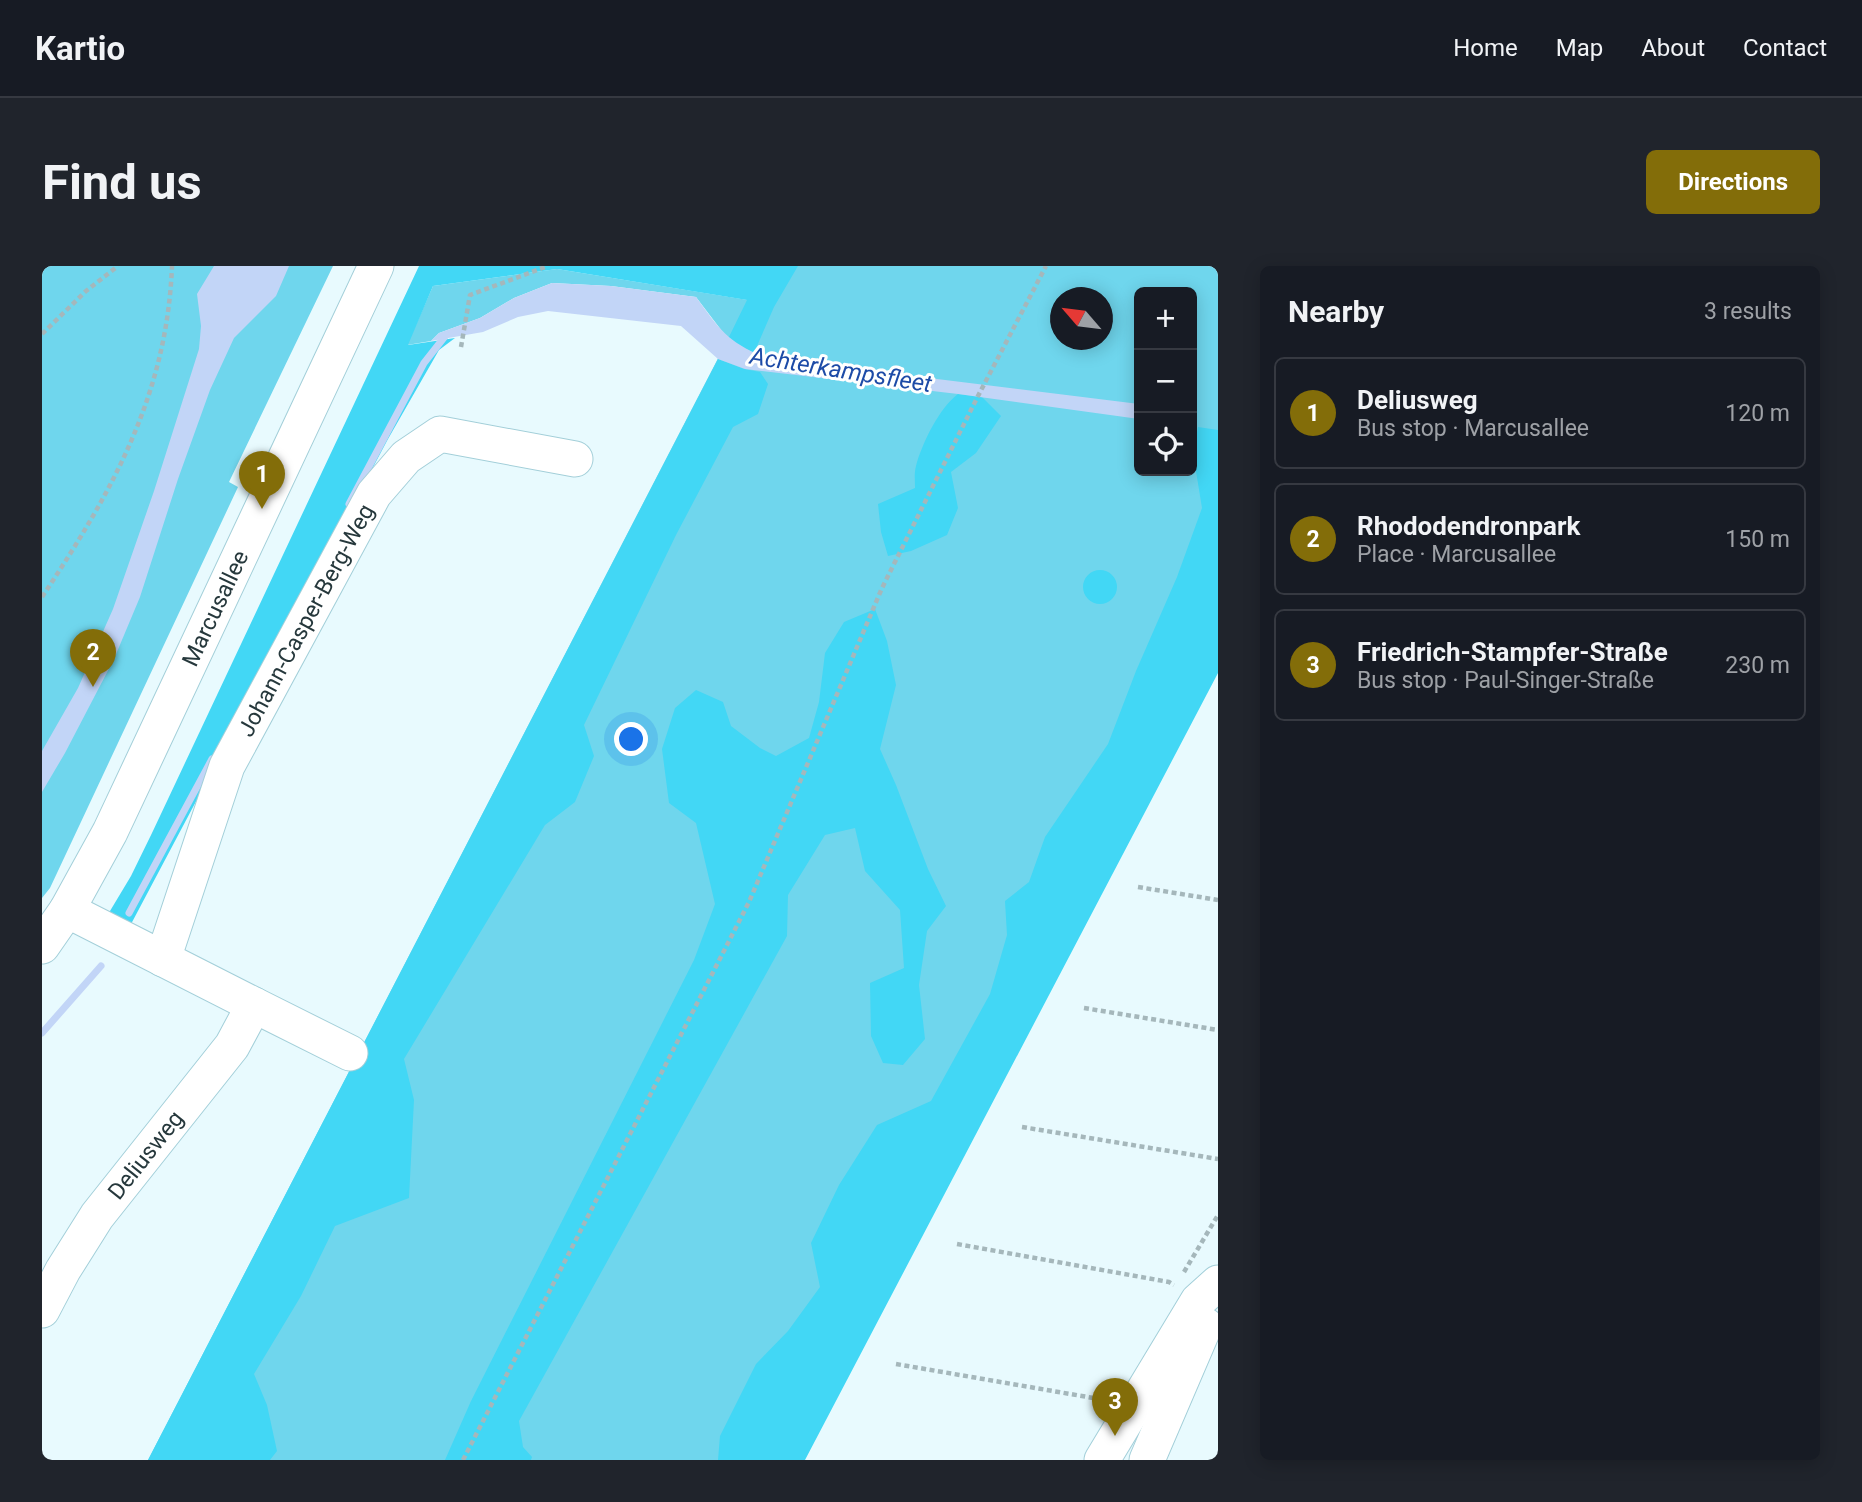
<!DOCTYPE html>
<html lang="en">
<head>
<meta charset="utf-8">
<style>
  :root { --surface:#171b24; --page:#20242c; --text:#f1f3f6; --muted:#9ea1a6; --line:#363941; --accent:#836d09 }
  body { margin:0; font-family:Roboto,sans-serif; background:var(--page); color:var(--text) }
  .controls { position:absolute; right:21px; top:21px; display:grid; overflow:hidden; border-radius:10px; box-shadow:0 4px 18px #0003 }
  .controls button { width:63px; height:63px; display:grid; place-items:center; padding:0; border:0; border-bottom:2px solid var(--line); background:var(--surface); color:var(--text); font:35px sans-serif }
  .compass { position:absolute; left:1008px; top:21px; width:63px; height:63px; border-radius:50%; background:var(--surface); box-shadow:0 4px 18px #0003; rotate:298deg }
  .you { position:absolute; left:590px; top:474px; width:24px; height:24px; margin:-18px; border:5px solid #fff; border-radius:50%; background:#1a73e8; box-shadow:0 0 0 10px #1a73e833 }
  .badge { display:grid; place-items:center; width:46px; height:46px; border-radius:50%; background:var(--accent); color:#fff; font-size:23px; font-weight:700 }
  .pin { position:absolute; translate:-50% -58px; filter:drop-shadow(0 2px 4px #0008) }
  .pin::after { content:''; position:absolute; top:37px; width:24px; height:21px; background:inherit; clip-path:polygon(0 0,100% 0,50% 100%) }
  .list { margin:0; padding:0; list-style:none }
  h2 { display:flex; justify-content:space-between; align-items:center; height:91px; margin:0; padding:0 28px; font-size:30px }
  h2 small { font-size:23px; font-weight:400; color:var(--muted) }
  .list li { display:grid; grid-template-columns:46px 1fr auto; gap:21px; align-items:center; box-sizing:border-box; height:112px; margin:0 14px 14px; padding:0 14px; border:2px solid var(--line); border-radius:10px }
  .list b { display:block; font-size:26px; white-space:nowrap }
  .list p { margin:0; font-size:23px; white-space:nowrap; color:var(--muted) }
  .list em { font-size:23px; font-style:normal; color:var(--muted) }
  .icon { flex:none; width:38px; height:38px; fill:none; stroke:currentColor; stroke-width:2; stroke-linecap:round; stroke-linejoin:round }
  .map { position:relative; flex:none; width:1176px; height:1194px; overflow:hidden; border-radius:10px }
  header { display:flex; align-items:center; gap:42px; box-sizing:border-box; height:98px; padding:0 35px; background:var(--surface); border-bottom:2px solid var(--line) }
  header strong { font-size:33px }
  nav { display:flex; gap:38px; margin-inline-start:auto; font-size:24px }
  .intro { display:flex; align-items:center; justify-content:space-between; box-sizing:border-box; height:168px; padding:0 42px }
  h1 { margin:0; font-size:49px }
  .button { padding:18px 32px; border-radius:10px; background:var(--accent); color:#fff; font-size:24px; font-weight:700 }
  main { display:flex; gap:42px; padding:0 42px }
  aside { flex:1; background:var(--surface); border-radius:10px; box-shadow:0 4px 18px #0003 }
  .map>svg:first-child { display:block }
  .green { fill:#6fd6ed; fill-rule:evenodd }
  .forest { fill:#42d7f5 }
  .water { fill:#c2d5f7 }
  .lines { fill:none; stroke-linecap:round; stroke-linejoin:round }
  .stream { stroke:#c2d5f7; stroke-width:7 }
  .minor-casing { stroke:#a3cfd9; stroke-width:37 }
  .path { stroke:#a5b7bb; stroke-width:4.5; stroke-dasharray:5 3.5; stroke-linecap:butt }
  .minor { stroke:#fff; stroke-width:35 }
  .labels { text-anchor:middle; stroke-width:6; stroke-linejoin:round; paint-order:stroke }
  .street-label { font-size:23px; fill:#26383c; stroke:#fff }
  .water-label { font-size:24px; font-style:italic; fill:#1d4ba7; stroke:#fff }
</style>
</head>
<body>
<header>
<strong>Kartio</strong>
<nav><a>Home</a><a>Map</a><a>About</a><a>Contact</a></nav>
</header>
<div class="intro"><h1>Find us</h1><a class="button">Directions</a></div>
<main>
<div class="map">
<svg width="1176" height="1194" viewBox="0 0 1176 1194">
  <rect width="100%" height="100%" fill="#e8fafe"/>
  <g class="green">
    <path d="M0,0H291L187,216L196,221L8,622L0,632Z"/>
    <path d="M724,0H1176V405L762,1194H106L686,73L654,31L569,20L510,17L472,32L438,52L397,67L389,75L365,79L391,20L515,3L706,34ZM1097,26H1150V205H1097ZM1018,32H1060V74H1018Z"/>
  </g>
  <g class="forest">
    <path d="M377,0H756L732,41L712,87L686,73L705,34L515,3L391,20L366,79L413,72L397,84L346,173L88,660L65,650L89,610L110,567Z"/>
    <path d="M676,93L702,103L718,106L726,118L716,148L691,161L634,269L542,459L552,490L533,536L503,559L362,793L372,834L367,932L293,960L259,1030L212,1108L225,1139L235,1185L228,1194H106Z"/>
    <path d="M916,128L940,131L959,150L934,187L909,206L916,242L905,269L869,285L846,290L839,266L836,238L873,222C873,215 872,207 874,200C880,177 898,141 916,128Z"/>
    <path d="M1156,161L1176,164V407L763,1194H676L678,1170L714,1098L746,1065L778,1021L769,977L797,919L835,859L889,835L948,728L965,669L963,635L987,616L1003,571L1066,478L1094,405L1135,311L1160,242L1151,187Z"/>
    <circle cx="1058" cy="321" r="17"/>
    <path d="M833,343L845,375L854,419L838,483L854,519L886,603L904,640L885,665L877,719L883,773L861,799L841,797L829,770L828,717L862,702L858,644L823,605L813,562L783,569L746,629L745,670L477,1155L481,1181L490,1191L489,1194H403L429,1135L652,694L673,638L654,557L627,537L620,483L633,442L654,424L681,436L689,460L718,482L734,490L767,472L777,436L783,387L802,356Z"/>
  </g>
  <g class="water">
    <path d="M172,0H247L234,30L192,72L168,124L136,213L98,331L72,393L23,487L0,526V485L36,422L71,343L112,225L157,83L159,60L155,28Z"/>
    <path d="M510,17L569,20L654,31C679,65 685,76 725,92L1097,138V153L916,128L703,103L676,93L639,60L506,45L476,51L441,66L389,75L397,67L438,52L472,32Z"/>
  </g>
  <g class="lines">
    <g class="stream">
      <path d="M307,238L382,97L404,69"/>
      <path d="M87,647L170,493"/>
      <path d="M0,767L59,700"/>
    </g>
    <g class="minor-casing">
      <g id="minor">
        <path id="s1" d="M0,680L25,644L68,566L334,0"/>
        <path id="s2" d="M121,693L185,500L332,228L364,191L398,168L533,193"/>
        <path d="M212,739L308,787"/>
        <path id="s3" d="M0,1044L21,1004L55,950L190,780L212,739L25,644"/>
        <path d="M1060,1194L1156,1035L1176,1017"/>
        <path d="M1105,1194L1163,1059"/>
      </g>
    </g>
    <g class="path">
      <path d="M0,68L44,25L76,0"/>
      <path d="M419,81L428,29L506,0"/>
      <path d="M0,331C70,226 125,129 130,0"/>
      <path d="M1096,621L1176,634"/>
      <path d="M1042,742L1176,764"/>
      <path d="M980,861L1176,893"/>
      <path d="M915,978L1127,1016L1132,1019"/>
      <path d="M1142,1006L1176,949"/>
      <path d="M854,1098L1063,1134"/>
      <path d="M421,1194L707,636L840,322L936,130L1004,0"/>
    </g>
    <use href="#minor" class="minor"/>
  </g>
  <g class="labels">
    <g class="street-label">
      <text dy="8" stroke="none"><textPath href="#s1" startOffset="380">Marcusallee</textPath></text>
      <text dy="8" stroke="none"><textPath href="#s2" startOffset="369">Johann-Casper-Berg-Weg</textPath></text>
      <text dy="8" stroke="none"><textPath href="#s3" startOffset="187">Deliusweg</textPath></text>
    </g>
    <g class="water-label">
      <text transform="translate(799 104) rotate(9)" y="8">Achterkampsfleet</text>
    </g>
  </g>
</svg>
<div class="controls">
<button>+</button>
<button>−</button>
<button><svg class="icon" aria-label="locate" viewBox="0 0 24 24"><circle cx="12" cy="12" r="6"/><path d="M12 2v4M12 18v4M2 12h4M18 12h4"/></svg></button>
</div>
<svg class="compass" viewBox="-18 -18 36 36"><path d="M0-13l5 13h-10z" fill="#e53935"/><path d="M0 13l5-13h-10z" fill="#9ea1a6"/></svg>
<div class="you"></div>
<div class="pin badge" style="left:220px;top:243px">1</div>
<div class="pin badge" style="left:51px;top:421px">2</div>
<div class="pin badge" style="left:1073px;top:1170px">3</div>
</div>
<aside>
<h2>Nearby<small>3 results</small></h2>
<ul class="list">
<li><span class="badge">1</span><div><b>Deliusweg</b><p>Bus stop · Marcusallee</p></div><em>120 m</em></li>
<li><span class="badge">2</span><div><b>Rhododendronpark</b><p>Place · Marcusallee</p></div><em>150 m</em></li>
<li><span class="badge">3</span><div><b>Friedrich-Stampfer-Straße</b><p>Bus stop · Paul-Singer-Straße</p></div><em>230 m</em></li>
</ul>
</aside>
</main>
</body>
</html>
